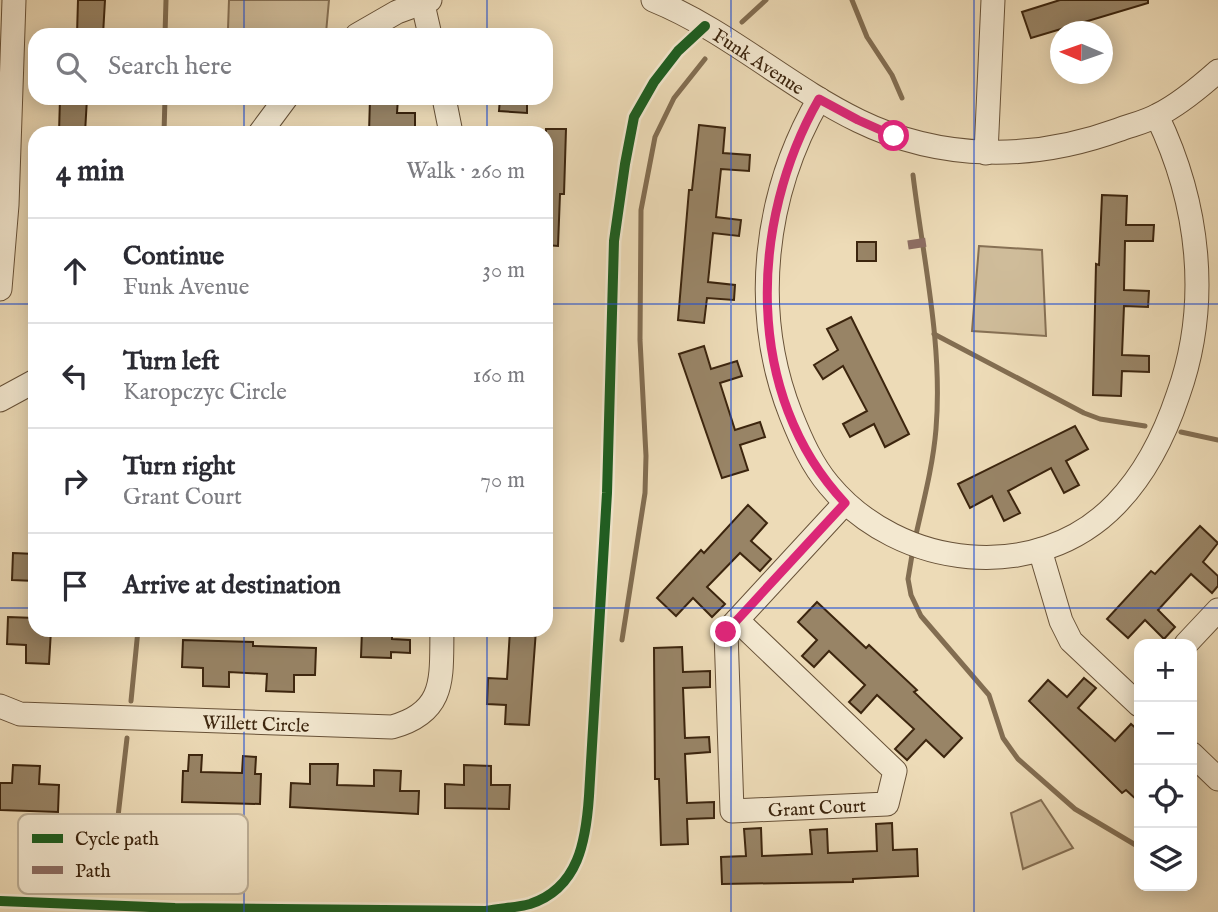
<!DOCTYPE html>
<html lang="en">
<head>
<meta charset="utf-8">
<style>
  :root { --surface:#fff; --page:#f2f2f3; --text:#2b2b33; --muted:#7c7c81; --line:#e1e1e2 }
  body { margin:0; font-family:"IM FELL English",serif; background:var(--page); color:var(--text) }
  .controls { position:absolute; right:21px; bottom:21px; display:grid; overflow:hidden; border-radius:14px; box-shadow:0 4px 18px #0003 }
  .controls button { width:63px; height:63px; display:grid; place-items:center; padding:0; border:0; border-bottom:2px solid var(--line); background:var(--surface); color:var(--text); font:35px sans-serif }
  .compass { position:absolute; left:1050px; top:21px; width:63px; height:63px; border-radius:50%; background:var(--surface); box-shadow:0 4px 18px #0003; rotate:272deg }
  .stop { position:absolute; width:21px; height:21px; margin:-16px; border:5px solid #db2777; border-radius:50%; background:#fff }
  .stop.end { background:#db2777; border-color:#fff; box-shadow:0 2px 7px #0008 }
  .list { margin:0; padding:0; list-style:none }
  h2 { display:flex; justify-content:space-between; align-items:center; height:91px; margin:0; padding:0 28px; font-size:30px }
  h2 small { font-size:23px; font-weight:400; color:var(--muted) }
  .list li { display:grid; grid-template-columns:46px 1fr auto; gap:21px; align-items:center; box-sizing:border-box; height:105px; padding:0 28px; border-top:2px solid var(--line) }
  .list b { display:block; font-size:26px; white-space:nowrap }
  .list p { margin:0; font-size:23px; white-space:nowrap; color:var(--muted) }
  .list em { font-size:23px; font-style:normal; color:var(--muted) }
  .icon { flex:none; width:38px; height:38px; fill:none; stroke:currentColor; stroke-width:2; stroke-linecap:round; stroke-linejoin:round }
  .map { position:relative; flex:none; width:1218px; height:912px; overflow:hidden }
  .search { position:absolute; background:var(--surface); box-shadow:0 4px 18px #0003; left:28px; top:28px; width:525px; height:77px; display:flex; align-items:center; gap:18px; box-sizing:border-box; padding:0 24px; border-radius:21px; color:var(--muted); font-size:26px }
  .panel { position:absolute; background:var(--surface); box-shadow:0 4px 18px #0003; left:28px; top:126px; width:525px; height:511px; border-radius:21px }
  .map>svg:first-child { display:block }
  .green { fill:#cfbc9a; stroke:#867054; stroke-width:2 }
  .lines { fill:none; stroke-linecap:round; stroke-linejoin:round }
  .stream { stroke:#826d51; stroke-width:5 }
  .building { fill:#988466; stroke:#3c250e; stroke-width:2 }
  .minor-casing { stroke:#685238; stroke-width:25 }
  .minor { stroke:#f3e8d0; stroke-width:23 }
  .quiet { stroke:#8d6e63; stroke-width:9; stroke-dasharray:18 9; stroke-linecap:butt }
  .cycleway-casing { stroke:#f3e8d0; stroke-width:15 }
  .cycleway { stroke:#1b5e20; stroke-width:10 }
  .route { stroke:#db2777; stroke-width:9 }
  .grid { fill:none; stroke:#1d4ed8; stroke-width:2; stroke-opacity:0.55 }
  .labels { text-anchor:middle; stroke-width:6; stroke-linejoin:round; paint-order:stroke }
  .street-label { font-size:19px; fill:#3c250e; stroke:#f3e8d0 }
  .key { fill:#f3e8d0; stroke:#bcae96; stroke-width:2 }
  .key-label { font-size:19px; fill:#3c250e }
</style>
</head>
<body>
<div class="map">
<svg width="1218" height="912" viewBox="0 0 1218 912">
  <rect width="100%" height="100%" fill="#eddbb7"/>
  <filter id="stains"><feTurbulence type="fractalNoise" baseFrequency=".00286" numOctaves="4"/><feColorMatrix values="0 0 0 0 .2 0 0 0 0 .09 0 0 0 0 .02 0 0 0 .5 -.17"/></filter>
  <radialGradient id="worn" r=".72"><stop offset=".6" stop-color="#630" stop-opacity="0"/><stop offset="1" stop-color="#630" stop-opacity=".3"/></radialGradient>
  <g class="green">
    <path d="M229,0H329L326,33L228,29Z"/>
    <path d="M979,246L1042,250L1046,336L972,331Z"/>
    <path d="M1041,800L1073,848L1023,869L1011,813Z"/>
  </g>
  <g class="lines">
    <g class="stream">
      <path d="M852,0L867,37L892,75L902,98"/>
      <path d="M742,22L766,0"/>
      <path d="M165,35L166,0"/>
      <path d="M164,133L165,98"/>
      <path d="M913,175C923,259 943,344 936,429C933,466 923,503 915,539"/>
      <path d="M934,334L1084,413L1100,419L1145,426"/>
      <path d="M1181,432L1218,440"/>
      <path d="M913,549L908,579L911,595L921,616L989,695L1003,738L1018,759L1075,809L1139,847"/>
      <path d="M622,640L645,493L646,456L640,340L641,210L655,137L674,98L705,59"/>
      <path d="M131,701L138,630"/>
      <path d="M116,834L127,738"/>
    </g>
  </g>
  <g class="building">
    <path d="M78,0H105L103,35H77Z"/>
    <path d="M1060,0H1148V3L1031,38L1022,12Z"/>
    <path d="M60,98H87L85,133H59Z"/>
    <path d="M370,98H398L397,113H415V133H369Z"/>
    <path d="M500,98H527V113L499,111Z"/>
    <path d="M699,125L725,128L723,153L750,155L749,171L721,169L716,217L741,220L739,236L713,233L708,282L735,285L734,300L707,298L704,323L678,320L689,190H692Z"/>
    <path d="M546,129H566L564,194H560L558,246L546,245Z"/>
    <path d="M1102,195L1127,196L1126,225H1154L1153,241H1125L1124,290L1149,291L1148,307L1124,306L1122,355L1149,356V372L1122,371L1121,396L1093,395L1096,264L1099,265Z"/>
    <rect x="857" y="242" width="19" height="19"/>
    <path d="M851,317L909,434L885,447L874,424L850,437L843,424L867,411L843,366L823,379L814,365L838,350L827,329Z"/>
    <path d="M704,346L711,369L737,361L742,376L720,383L735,430L760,422L765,437L740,445L748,470L722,478L679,354Z"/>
    <path d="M1075,426L1088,449L1066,461L1079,485L1064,493L1051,468L1008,491L1020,513L1004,521L992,496L970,508L958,484Z"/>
    <path d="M748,505L767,523L751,541L771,559L760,571L740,553L707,587L725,604L712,617L693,598L676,616L657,598L701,550L704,553Z"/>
    <path d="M1200,526L1218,543L1203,562L1218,576V586L1212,593L1191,574L1158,610L1175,627L1164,639L1145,620L1128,638L1107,619L1151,571L1155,574Z"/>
    <path d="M13,553L35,554V581L12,580Z"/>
    <path d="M817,602L866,648L869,645L917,690L914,692L962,738L944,757L926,740L907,760L895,749L914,729L877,695L861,713L849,702L865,685L829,651L814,667L802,656L817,640L798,622Z"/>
    <path d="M8,617L35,618V630H51L49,664L26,663V645L7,644Z"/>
    <path d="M362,630H392V639L410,640V653L391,652V658L361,657Z"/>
    <path d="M510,630H536L529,725L505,724L506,705L487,704L488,678L507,679Z"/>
    <path d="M183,640L253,642V646L316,648L315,675H294V692L266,691L267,674L229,672V687L203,686V668L182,667Z"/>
    <path d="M682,647L683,672L710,671V687L683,688L685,738L709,737L710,752L685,754L687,803L714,802V818L687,819L688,844L661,845L659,779H655L654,648Z"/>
    <path d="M1084,678L1096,688L1078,708L1115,741L1131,724L1139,731V802L1126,790L1122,793L1029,701L1048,680L1067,697Z"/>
    <path d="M189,755H202L201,772L242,773L243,756L256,757L255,774H261L260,804L182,802L183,771H188Z"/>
    <path d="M310,764H338L337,785L374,786V770L401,771L400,791H419L418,814L290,807L291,783L310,784Z"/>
    <path d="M13,765L40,766L39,784L59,785L58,812L0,810V783H12Z"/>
    <path d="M464,765L491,766V785H510L509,809L445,808V784L464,785Z"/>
    <path d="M892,823L893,850L917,849L918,876L853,879V882L722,884L721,857L746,856L744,829L761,828L762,856L812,854L810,830L827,829L828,853L877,851L876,824Z"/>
  </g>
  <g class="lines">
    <g class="minor-casing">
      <g id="minor">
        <path d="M422,0L430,35"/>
        <path d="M653,0C727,30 787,86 859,121C941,161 1033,161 1118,130C1131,125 1146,122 1158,115C1180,104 1200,87 1218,71"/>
        <path d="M357,35L397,12L430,0"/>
        <path d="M444,98L451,133"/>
        <path d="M819,99C764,194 750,311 791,415C801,440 812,465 829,485C899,569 1037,586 1116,504C1145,474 1165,434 1178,395C1211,303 1199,203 1157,116"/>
        <path d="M260,133L286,98"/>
        <path d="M986,153L993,0"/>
        <path d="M0,289L7,205L14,0"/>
        <path d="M0,400L35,381"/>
        <path d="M1040,550L1061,621L1071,641L1139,705"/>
        <path d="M737,620L895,771L887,804L732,811L726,632L845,503"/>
        <path d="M1186,644L1218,610"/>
        <path d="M0,706L20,714L392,727C447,712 441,677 442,630"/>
        <path d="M1192,754L1218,779"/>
      </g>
    </g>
    <use href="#minor" class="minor"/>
    <path class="quiet" d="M908,245L934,241"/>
    <g class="cycleway-casing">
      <path id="cycleway" d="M0,901L175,908L486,911C500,908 516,908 530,904C579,888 586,840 589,796L607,493L614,241L625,164L634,117L654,82L678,51L705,26"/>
    </g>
    <use href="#cycleway" class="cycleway"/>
  </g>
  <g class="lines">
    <path class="route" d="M726,632L845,503C743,395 749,221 819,99L858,120L894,136"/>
  </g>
  <path class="grid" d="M244,0V35M487,0V35M731,0V912M974,0V912M244,98V133M487,98V133M0,304H35M546,304H1218M0,608H35M546,608H1218M244,630V912M487,630V912"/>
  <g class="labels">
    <g class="street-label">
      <text transform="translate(759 61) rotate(33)" y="7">Funk Avenue</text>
      <text transform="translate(256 723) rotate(2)" y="7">Willett Circle</text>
      <text transform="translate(817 807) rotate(-3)" y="7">Grant Court</text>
    </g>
  </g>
  <rect x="18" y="814" width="230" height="80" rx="10" class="key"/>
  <rect x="32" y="834" width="31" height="9" fill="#1b5e20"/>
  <rect x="32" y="866" width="31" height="8" fill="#8d6e63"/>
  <g class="key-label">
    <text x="75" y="845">Cycle path</text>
    <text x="75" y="877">Path</text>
  </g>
  <rect width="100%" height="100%" filter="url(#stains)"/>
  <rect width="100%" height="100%" fill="url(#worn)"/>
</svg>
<div class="controls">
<button>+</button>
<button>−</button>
<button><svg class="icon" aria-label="locate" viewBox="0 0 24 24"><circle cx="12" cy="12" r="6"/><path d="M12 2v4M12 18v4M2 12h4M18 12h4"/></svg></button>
<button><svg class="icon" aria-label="layers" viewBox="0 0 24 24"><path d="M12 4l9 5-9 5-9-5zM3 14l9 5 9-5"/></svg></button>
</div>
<svg class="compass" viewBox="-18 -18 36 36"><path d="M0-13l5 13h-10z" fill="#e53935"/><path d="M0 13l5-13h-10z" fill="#7c7c81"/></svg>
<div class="stop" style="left:894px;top:136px"></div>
<div class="stop end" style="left:726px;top:632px"></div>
<div class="search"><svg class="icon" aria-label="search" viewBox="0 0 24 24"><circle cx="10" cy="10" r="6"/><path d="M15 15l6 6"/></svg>Search here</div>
<section class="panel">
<h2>4 min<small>Walk · 260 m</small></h2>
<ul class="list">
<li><svg class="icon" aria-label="ahead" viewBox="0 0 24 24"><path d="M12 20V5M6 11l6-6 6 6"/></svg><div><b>Continue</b><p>Funk Avenue</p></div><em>30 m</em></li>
<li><svg class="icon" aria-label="left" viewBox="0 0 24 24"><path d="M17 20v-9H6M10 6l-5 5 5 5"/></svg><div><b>Turn left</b><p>Karopczyc Circle</p></div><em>160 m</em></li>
<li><svg class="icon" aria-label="right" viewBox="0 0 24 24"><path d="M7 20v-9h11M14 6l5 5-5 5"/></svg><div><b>Turn right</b><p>Grant Court</p></div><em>70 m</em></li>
<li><svg class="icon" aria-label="arrive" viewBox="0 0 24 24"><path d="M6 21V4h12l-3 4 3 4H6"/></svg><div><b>Arrive at destination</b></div></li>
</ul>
</section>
</div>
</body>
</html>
